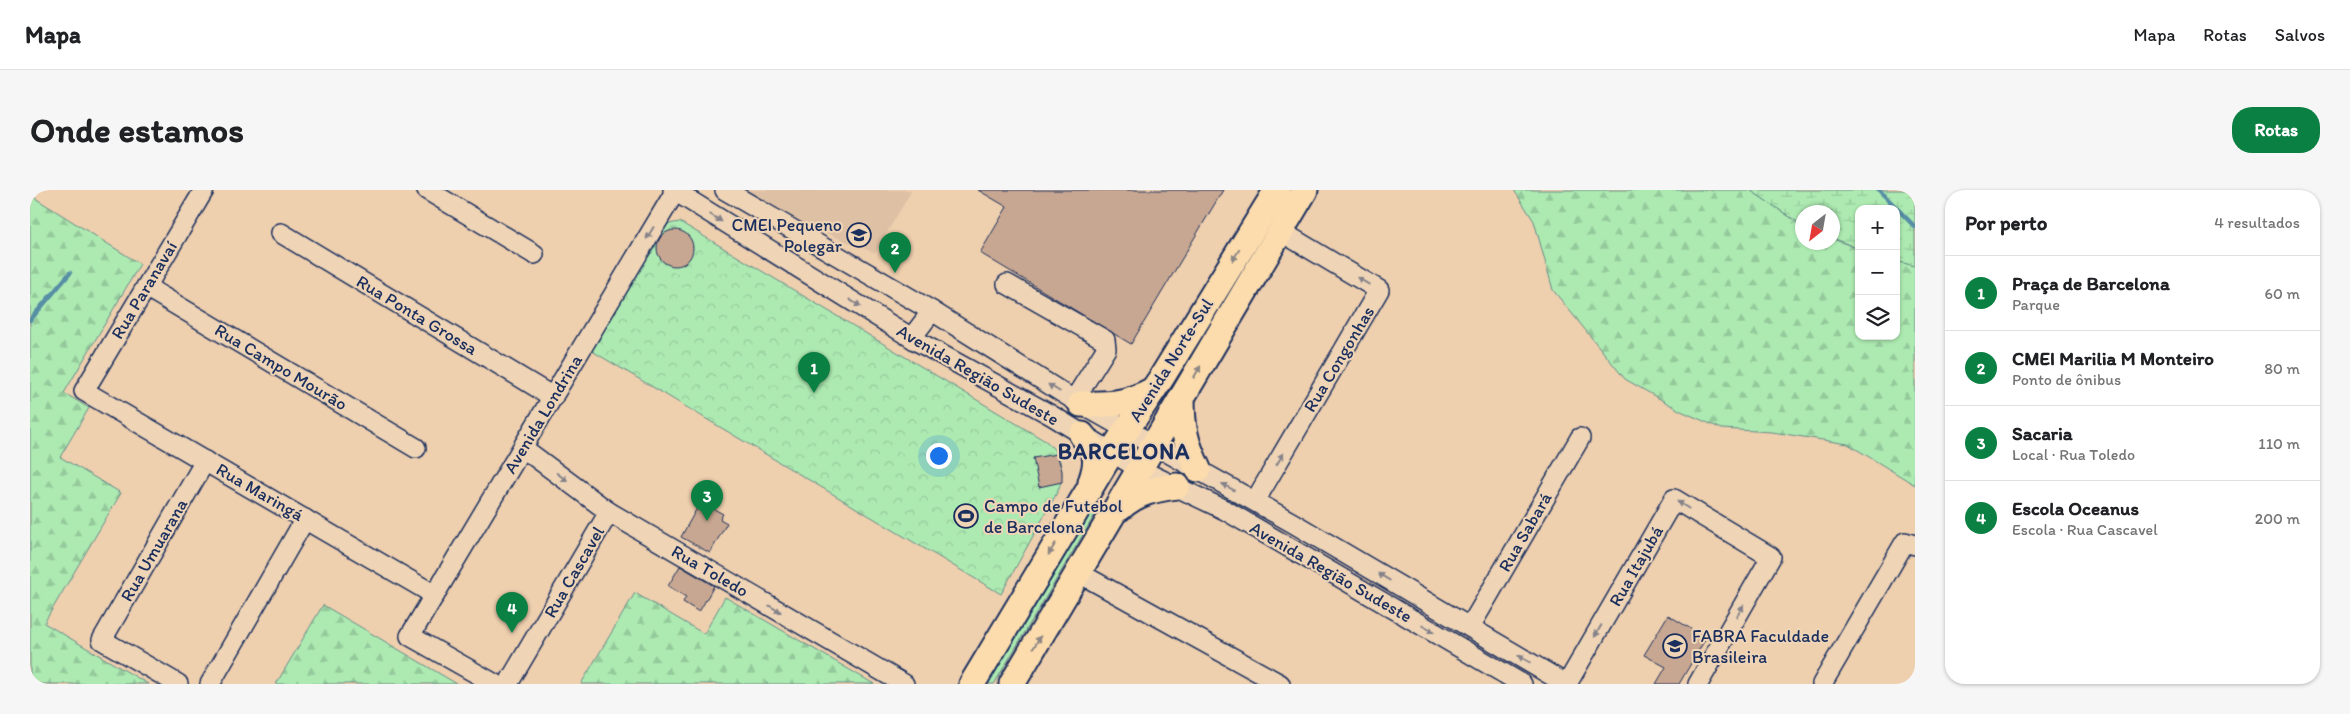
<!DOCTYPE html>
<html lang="pt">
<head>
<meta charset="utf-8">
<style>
  :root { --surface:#fff; --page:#f6f6f6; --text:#202124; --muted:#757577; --line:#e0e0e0; --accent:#0b8043 }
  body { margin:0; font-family:Itim,sans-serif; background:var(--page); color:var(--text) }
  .controls { position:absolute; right:15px; top:15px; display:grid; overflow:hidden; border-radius:10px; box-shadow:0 1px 4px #0004 }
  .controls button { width:45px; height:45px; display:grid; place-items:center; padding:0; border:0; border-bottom:1px solid var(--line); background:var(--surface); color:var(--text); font:25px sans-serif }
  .compass { position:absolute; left:1765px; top:15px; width:45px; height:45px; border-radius:50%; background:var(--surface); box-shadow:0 1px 4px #0004; rotate:211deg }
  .you { position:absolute; left:908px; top:265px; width:18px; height:18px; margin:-12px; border:4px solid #fff; border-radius:50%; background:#1a73e8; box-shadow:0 0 0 8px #1a73e833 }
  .badge { display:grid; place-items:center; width:32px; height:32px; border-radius:50%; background:var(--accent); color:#fff; font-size:16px; font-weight:700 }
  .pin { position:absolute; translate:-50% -41px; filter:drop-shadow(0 1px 2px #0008) }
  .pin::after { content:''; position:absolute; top:26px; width:18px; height:15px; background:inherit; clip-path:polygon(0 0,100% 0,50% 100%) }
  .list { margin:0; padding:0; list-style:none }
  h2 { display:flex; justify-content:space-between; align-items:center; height:65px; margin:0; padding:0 20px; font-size:21px }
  h2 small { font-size:16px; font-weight:400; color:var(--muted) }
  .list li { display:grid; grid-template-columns:32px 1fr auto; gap:15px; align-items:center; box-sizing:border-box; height:75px; padding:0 20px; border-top:1px solid var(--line) }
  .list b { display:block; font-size:19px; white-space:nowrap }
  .list p { margin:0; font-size:16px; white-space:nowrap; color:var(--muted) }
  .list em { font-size:16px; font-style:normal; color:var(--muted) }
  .icon { flex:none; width:28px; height:28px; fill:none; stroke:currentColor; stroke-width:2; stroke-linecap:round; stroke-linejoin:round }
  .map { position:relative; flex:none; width:1885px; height:494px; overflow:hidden; border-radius:20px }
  header { display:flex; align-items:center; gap:30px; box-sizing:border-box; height:70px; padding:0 25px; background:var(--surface); border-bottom:1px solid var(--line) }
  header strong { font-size:24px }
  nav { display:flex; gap:28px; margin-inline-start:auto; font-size:18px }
  .intro { display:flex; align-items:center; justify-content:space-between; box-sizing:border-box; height:120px; padding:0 30px }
  h1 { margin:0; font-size:35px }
  .button { padding:12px 22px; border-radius:20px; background:var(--accent); color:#fff; font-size:18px; font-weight:700 }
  main { display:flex; gap:30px; padding:0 30px }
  aside { flex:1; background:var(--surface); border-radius:20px; box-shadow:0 1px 4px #0004 }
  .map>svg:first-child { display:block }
  .built { fill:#dec0a4 }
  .green { fill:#adeab1; stroke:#648c88 }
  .forest { fill:url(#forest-firs); stroke:#648c88 }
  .wetland { fill:url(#wetland-marsh); stroke:#648c88 }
  .park { fill:url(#park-crowns); stroke:#648c88 }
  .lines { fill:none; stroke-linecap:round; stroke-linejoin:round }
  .stream { stroke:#568ea5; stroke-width:4.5 }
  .building { fill:#c7a791; stroke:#1b2f5e }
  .minor-casing { stroke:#1b2f5e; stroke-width:22 }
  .major-casing { stroke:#1b2f5e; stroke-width:29 }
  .minor { stroke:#efd5b6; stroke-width:19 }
  .major { stroke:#fcdcac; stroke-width:25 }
  .oneway { fill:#85828a }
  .oneway2 { fill:#8c8685 }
  .labels { text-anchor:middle; stroke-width:4; stroke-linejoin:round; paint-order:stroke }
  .poi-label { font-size:18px; fill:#1b2f5e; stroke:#efd5b6; text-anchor:start }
  .street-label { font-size:18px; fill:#1b2f5e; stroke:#efd5b6 }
  .district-label { font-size:22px; font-weight:bold; letter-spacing:1px; fill:#1b2f5e; stroke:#efd5b6 }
</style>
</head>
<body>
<header>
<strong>Mapa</strong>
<nav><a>Mapa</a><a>Rotas</a><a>Salvos</a></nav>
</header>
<div class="intro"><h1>Onde estamos</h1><a class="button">Rotas</a></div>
<main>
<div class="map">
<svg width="1885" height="494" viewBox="0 0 1885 494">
  <defs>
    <pattern id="forest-firs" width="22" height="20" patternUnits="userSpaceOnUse" patternTransform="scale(1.25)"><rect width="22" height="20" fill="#adeab1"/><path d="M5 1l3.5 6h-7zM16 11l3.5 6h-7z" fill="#94c99b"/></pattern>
    <pattern id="wetland-marsh" width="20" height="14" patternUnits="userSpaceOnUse" patternTransform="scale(1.25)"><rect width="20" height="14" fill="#adeab1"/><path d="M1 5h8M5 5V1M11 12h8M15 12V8" fill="none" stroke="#94c99b"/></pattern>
    <pattern id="park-crowns" width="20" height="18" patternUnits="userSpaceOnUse" patternTransform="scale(1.25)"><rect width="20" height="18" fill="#adeab1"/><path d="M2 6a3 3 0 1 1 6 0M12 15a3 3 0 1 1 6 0" fill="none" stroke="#94c99b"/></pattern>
  </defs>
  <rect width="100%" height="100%" fill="#eecfae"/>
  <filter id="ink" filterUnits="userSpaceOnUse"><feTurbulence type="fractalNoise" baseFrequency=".02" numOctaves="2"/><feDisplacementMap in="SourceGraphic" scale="10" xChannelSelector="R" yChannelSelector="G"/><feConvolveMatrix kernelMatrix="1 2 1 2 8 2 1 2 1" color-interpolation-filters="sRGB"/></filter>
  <g filter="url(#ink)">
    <path class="built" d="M711,0H882L845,63L759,28Z"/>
    <path class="green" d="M1059,316L1067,321L964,494H953Z"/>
    <g class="forest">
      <path d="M1484,0H1720L1772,35V52H1802L1803,49L1829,59V146H1866V71L1885,76V295L1818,254L1742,242L1692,239L1651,221L1595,189L1523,100L1504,31Z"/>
      <path d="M0,5L110,74L34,203L59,218L30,267L91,303L14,433L118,494H0Z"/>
      <path d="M605,403L674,444L695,407L844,494H551Z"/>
      <path d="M293,415L427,494H246Z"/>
    </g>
    <path class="wetland" d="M1720,0H1885V76L1866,71V19H1829V59L1803,48L1802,22H1772V35Z"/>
    <path class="park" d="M650,32L1017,252C1031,265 1035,280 1029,299L971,404L557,158L633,35Z"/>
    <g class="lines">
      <g class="stream">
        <path d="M1849,0L1885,37"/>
        <path d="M0,130L40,83"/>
      </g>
    </g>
    <g class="building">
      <path d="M948,0H1193L1101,154L950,63L977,17Z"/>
      <circle cx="645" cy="58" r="18"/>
      <path d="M1027,264L1032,281V292L1009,297L1003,268Z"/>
      <path d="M677,300L690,308L684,319L693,324L690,329L697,333L680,363L651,347Z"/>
      <path d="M650,376L684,396L669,422L653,412L656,407L638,396Z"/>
      <path d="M1638,425L1676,448L1649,494H1626L1636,477L1614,465Z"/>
    </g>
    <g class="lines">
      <g class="minor-casing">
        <g id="minor">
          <path d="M174,0L54,201L405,405"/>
          <path d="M397,0L504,64"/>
          <path d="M643,0L885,150L1021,225L1111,280L1195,320L1492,494"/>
          <path d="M695,0L902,121L1044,210L1263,333L1536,494"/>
          <path d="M251,43L523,207"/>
          <path d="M977,94L1075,150L1076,159L1044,210"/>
          <path d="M116,97L386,258"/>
          <path d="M885,150L886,142L902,121"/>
          <path d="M493,258L579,322L874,494"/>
          <path d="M1225,311L1349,100L1250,41"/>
          <path d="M1049,383L1250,494"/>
          <path d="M1440,437L1550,248"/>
          <path d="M148,494L72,450L175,271"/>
          <path d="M180,494L275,329"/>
          <path d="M465,494L380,446L646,0"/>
          <path d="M478,494L579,322"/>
          <path d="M1537,494L1644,309L1741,367L1668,494"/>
          <path d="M1792,494L1875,352L1885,355"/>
        </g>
      </g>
      <g class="major-casing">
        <g id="major">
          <path d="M1152,207C1152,238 1155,252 1168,279"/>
          <path d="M1051,214C1080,215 1097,214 1123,200"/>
          <path d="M1052,245C1067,263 1069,269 1061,292"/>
          <path d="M1090,318C1107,302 1125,299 1147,296"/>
          <path d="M942,494L1081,263L1132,187L1247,0"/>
          <path d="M982,494L1275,0"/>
        </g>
      </g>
      <use href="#minor" class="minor"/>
      <use href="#major" class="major"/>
    </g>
    <defs><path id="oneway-solid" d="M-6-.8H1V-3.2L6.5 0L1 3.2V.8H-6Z" transform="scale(1.25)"/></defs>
    <g class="oneway">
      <use href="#oneway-solid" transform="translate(686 28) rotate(32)"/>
      <use href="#oneway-solid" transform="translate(620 43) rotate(121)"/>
      <use href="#oneway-solid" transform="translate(1333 91) rotate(-149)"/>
      <use href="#oneway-solid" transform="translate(825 113) rotate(32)"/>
      <use href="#oneway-solid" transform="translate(1024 198) rotate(-148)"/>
      <use href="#oneway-solid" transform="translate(1250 269) rotate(-59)"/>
      <use href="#oneway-solid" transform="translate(532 287) rotate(37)"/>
      <use href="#oneway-solid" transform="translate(1198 297) rotate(-151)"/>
      <use href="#oneway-solid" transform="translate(1653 315) rotate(-148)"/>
      <use href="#oneway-solid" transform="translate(1354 387) rotate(-149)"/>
      <use href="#oneway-solid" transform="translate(745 419) rotate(30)"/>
      <use href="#oneway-solid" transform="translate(1710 421) rotate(-60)"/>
      <use href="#oneway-solid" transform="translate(1398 439) rotate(30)"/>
      <use href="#oneway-solid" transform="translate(1568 441) rotate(120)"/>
      <use href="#oneway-solid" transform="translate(1494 469) rotate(-150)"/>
    </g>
    <g class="oneway2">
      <use href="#oneway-solid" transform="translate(1206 65) rotate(121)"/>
      <use href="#oneway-solid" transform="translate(1167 182) rotate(-60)"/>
      <use href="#oneway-solid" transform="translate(1022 359) rotate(122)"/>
      <use href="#oneway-solid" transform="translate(1007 452) rotate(-59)"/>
    </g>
  </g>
  <defs>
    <g id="school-ring" transform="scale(1.25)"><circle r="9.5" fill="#efd5b6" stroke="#1b2f5e" stroke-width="1.5"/><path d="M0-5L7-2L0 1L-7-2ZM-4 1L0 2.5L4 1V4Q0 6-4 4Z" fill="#1b2f5e"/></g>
    <g id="stadium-ring" transform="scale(1.25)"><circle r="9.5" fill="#efd5b6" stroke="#1b2f5e" stroke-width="1.5"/><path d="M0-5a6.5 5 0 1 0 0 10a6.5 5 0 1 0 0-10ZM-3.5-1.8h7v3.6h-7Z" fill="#1b2f5e"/></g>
    <g id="university-ring" transform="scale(1.25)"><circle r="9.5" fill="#efd5b6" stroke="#1b2f5e" stroke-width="1.5"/><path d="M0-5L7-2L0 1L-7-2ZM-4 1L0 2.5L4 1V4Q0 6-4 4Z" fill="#1b2f5e"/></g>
  </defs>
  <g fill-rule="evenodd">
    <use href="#school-ring" x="829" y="45"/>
    <use href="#stadium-ring" x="936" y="326"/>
    <use href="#university-ring" x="1645" y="456"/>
  </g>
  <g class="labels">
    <g class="poi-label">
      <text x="812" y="41" text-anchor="end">CMEI Pequeno<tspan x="812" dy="21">Polegar</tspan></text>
      <text x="954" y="322">Campo de Futebol<tspan x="954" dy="21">de Barcelona</tspan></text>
      <text x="1662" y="452">FABRA Faculdade<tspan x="1662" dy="21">Brasileira</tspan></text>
    </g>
    <g class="street-label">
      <text transform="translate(114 100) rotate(-59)" y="6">Rua Paranavaí</text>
      <text transform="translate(387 125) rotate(31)" y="6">Rua Ponta Grossa</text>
      <text transform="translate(1309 169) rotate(-59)" y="6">Rua Congonhas</text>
      <text transform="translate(1141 170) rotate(-58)" y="6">Avenida Norte-Sul</text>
      <text transform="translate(251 177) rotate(31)" y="6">Rua Campo Mourão</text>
      <text transform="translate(948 185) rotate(30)" y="6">Avenida Região Sudeste</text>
      <text transform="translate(513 224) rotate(-59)" y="6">Avenida Londrina</text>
      <text transform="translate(230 302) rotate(30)" y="6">Rua Maringá</text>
      <text transform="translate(1495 342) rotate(-60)" y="6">Rua Sabará</text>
      <text transform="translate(124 360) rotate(-60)" y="6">Rua Umuarana</text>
      <text transform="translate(1606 376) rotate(-60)" y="6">Rua Itajubá</text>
      <text transform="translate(680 381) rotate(30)" y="6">Rua Toledo</text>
      <text transform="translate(544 382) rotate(-60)" y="6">Rua Cascavel</text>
      <text transform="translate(1301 382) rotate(30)" y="6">Avenida Região Sudeste</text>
    </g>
    <g class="district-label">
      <text x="1094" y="269">BARCELONA</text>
    </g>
  </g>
</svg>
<div class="controls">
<button>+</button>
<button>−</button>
<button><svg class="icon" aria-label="layers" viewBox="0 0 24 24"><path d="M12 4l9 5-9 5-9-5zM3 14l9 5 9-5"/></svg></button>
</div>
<svg class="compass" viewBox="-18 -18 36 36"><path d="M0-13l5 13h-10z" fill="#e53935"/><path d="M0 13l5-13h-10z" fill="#757577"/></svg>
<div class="you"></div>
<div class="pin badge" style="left:784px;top:203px">1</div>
<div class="pin badge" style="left:865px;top:83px">2</div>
<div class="pin badge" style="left:677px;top:331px">3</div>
<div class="pin badge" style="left:482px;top:443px">4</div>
</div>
<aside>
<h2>Por perto<small>4 resultados</small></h2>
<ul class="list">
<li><span class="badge">1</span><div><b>Praça de Barcelona</b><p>Parque</p></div><em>60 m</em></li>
<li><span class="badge">2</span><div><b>CMEI Marilia M Monteiro</b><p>Ponto de ônibus</p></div><em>80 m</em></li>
<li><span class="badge">3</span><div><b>Sacaria</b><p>Local · Rua Toledo</p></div><em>110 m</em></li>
<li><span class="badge">4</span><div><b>Escola Oceanus</b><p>Escola · Rua Cascavel</p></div><em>200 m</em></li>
</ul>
</aside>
</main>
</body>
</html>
